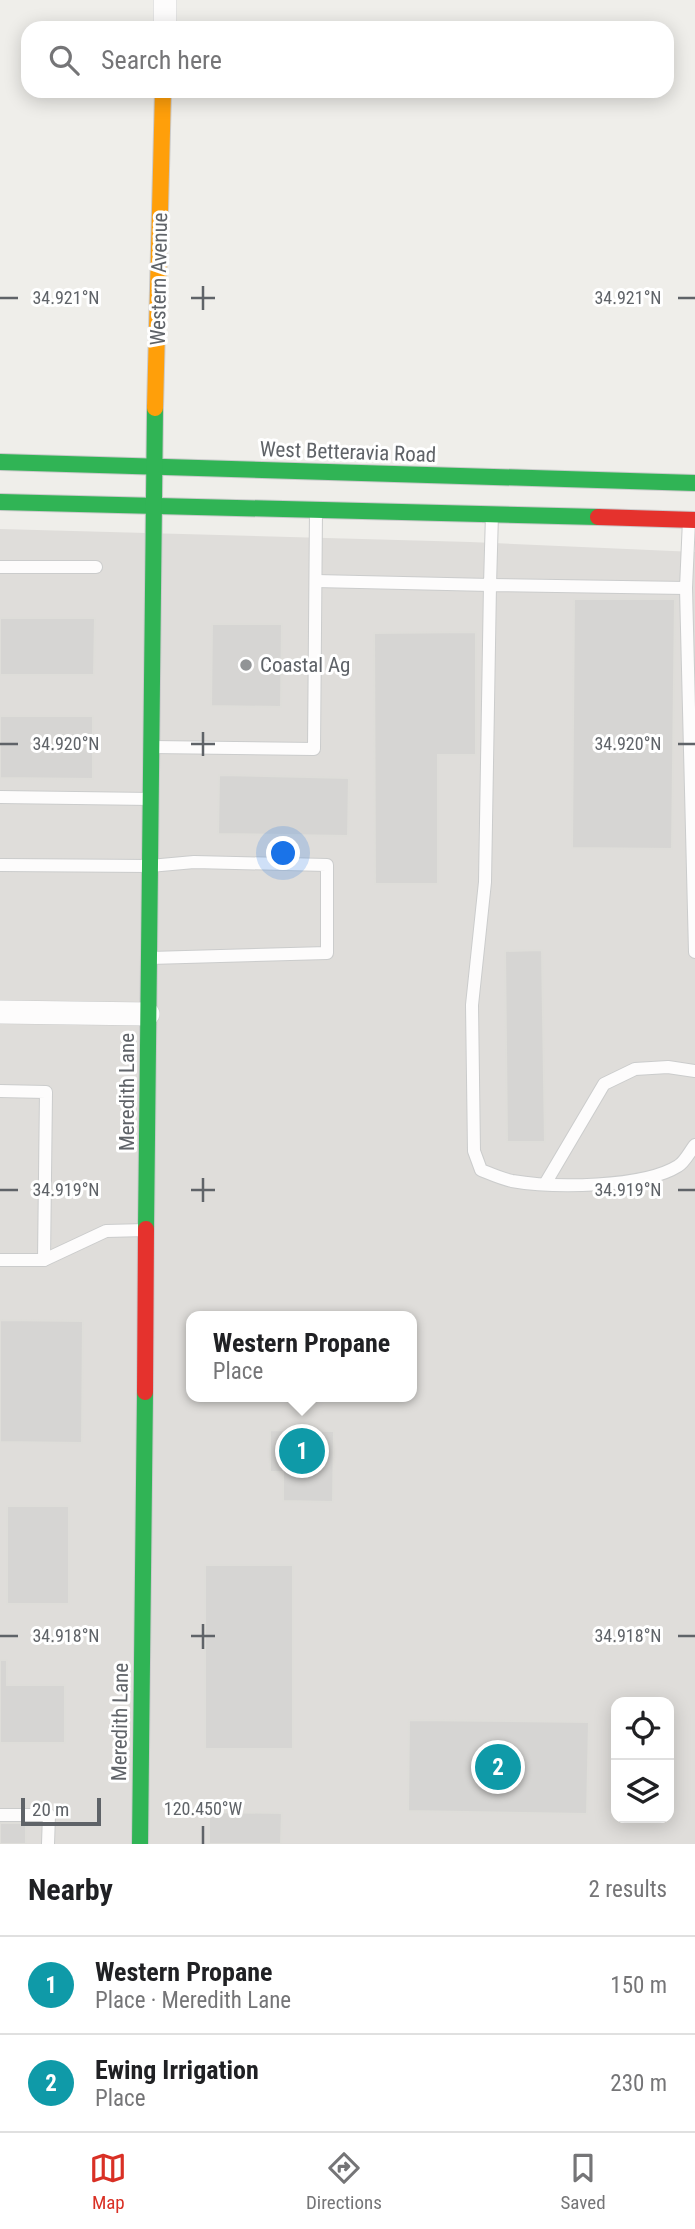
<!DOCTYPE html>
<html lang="en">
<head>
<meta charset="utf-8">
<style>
  :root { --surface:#fff; --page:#f2f2f2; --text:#202124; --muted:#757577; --line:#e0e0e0; --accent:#d93025 }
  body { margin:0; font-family:"Roboto Condensed",sans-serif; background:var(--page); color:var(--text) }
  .controls { position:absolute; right:21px; bottom:21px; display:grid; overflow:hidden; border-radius:14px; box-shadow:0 4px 18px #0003 }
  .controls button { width:63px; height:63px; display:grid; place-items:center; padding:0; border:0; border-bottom:2px solid var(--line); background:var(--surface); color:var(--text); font:35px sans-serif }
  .scale { position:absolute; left:21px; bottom:18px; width:80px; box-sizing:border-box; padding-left:7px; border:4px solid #5f6368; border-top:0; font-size:19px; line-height:24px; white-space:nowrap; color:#5f6368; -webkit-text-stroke:5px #fff; paint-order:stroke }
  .you { position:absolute; left:284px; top:854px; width:24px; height:24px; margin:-18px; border:5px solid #fff; border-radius:50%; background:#1a73e8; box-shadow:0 0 0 10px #1a73e833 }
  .badge { display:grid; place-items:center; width:46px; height:46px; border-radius:50%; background:var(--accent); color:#fff; font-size:23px; font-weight:700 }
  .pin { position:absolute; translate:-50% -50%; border:4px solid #fff; box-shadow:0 2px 7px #0006 }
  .popup { position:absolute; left:186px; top:1311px; width:231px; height:91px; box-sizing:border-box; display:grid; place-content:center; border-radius:14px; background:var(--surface); filter:drop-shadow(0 2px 5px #0005); font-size:23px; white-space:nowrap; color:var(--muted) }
  .popup b { font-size:26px; color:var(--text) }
  .popup::after { content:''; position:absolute; left:50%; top:100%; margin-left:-14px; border:14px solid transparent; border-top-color:var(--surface) }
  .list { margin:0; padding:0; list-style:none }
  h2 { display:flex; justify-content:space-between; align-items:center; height:91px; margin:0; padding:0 28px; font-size:30px }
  h2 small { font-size:23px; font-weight:400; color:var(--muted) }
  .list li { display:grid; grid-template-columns:46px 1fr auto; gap:21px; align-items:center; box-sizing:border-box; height:98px; padding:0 28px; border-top:2px solid var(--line) }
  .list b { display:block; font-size:26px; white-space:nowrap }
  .list p { margin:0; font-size:23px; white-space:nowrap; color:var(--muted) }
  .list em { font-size:23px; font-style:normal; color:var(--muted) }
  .icon { flex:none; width:38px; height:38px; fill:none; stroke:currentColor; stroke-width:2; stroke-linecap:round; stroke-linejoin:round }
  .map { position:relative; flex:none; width:695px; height:1844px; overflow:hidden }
  .search { position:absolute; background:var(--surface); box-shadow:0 4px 18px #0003; left:21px; right:21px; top:21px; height:77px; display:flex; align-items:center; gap:18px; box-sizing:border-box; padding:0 24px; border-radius:21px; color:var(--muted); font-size:26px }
  .sheet { height:287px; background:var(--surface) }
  nav { display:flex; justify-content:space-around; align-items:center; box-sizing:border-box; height:98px; border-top:2px solid var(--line); background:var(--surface); font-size:19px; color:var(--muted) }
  nav a { display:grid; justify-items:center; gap:4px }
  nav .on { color:var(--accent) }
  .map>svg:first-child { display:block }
  .industrial { fill:#dfddda; fill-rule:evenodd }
  .building { fill:#d6d5d3; stroke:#deddd9; stroke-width:2 }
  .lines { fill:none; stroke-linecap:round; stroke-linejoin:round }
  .lane-casing { stroke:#cbcccc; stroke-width:14 }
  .street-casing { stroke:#cbcccc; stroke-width:24 }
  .fast-casing { stroke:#cacacb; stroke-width:18 }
  .slow-casing { stroke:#cacacb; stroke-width:18 }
  .jam-casing { stroke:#cacacb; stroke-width:18 }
  .lane { stroke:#fdfcfc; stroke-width:12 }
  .street { stroke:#fdfcfc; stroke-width:23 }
  .fast { stroke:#30b455; stroke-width:16 }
  .slow { stroke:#ff9f0a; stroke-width:16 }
  .jam { stroke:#e5322d; stroke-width:16 }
  .ticks { fill:none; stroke:#5f6368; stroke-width:2.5 }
  .poi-dot { fill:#919496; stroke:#fff; stroke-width:2.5 }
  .labels { text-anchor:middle; stroke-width:6; stroke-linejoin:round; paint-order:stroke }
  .street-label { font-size:21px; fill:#5f6368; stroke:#fff }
  .poi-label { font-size:21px; fill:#5f6368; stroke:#fff; text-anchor:start }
  .ticks-label { font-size:18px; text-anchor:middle; fill:#5f6368; stroke:#fff; stroke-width:6; stroke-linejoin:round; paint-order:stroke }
</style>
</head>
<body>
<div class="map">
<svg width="695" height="1844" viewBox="0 0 695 1844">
  <rect width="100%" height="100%" fill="#efeeea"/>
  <path class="industrial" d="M0,529L470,542L695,552V1844H0ZM192,1316H412V1397H192ZM616,1702H669V1818H616Z"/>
  <g class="building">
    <path d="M574,599H675L672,849L572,848Z"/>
    <path d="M0,618H95L94,675H0Z"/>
    <path d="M212,624H282L281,707L211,706Z"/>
    <path d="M476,632V755H438V884H375L374,633Z"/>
    <path d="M0,716H93V779L0,778Z"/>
    <path d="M219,775L349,778L348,836L218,834Z"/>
    <path d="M542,950L545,1142H507L505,951Z"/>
    <path d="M0,1320L83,1321L82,1443L0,1442Z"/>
    <path d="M270,1430L334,1431L333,1502L283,1501V1472H270Z"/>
    <rect x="7" y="1506" width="62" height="98"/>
    <rect x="205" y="1565" width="88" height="184"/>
    <path d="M0,1660H7V1685H65V1743H0Z"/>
    <path d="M409,1720L589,1722L587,1814L408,1811Z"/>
    <path d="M209,1812L282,1813L281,1844H209Z"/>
    <rect x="0" y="1823" width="26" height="21"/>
  </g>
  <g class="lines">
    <g class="lane-casing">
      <g id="lane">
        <path d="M689,520L686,588L490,585L485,882L472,1005L474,1151L481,1170C491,1174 502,1179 512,1181C553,1188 643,1188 678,1166C685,1162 690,1151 695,1145"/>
        <path d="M0,567H96"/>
        <path d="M316,581L490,585L492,514"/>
        <path d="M686,588L695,952"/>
        <path d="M152,747L314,749L316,510"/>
        <path d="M0,797L151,799"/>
        <path d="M0,865L150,866L194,862L327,865V953L150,958"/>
        <path d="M0,1091L46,1092L44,1260H0"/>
        <path d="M545,1184L604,1084L635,1069L668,1067L695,1071"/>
        <path d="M44,1260L106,1231L146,1230"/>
        <path d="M0,1815H49L48,1844"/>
      </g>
    </g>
    <g class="street-casing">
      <g id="street">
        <path d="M165,28V0"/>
        <path d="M0,1012L148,1014"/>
      </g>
    </g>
    <g class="fast-casing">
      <g id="fast">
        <path d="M0,462L695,483"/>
        <path d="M0,502L598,517"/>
        <path d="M146,1229L155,408"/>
        <path d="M140,1844L145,1392"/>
      </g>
    </g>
    <g class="slow-casing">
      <path id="slow" d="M155,408L163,91"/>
    </g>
    <g class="jam-casing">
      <g id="jam">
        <path d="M598,517L695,520"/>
        <path d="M145,1392L146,1229"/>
      </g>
    </g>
    <use href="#lane" class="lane"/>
    <use href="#street" class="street"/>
    <use href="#fast" class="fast"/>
    <use href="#slow" class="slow"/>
    <use href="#jam" class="jam"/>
  </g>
  <path class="ticks" d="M203,286V310M0,298H18M191,298H215M678,298H695M203,732V756M0,744H18M191,744H215M678,744H695M203,1178V1202M0,1190H18M191,1190H215M678,1190H695M203,1624V1649M0,1636H18M191,1636H215M678,1636H695M203,1826V1844"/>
  <circle class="poi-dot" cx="246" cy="665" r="7"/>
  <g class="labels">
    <g class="street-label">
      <text transform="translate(159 279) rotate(-89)" y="7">Western Avenue</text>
      <text transform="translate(348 452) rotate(2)" y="7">West Betteravia Road</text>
      <text transform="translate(127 1092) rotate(-90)" y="7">Meredith Lane</text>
      <text transform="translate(120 1722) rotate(-89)" y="7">Meredith Lane</text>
    </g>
    <g class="poi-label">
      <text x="260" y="672">Coastal Ag</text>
    </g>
  </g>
  <g class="ticks-label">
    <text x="66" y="304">34.921°N</text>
    <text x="628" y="304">34.921°N</text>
    <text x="66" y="750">34.920°N</text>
    <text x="628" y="750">34.920°N</text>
    <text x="66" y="1196">34.919°N</text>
    <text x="628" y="1196">34.919°N</text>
    <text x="66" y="1642">34.918°N</text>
    <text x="628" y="1642">34.918°N</text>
    <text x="203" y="1815">120.450°W</text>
  </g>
</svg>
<div class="controls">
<button><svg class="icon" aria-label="locate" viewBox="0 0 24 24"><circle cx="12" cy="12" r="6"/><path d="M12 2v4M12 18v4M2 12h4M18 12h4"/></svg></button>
<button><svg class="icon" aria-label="layers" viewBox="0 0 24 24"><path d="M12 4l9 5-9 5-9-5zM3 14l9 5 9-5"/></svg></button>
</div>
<div class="scale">20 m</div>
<div class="you"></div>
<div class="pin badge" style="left:302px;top:1451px;background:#0f9aa8">1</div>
<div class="popup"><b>Western Propane</b>Place</div>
<div class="pin badge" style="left:498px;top:1767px;background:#0f9aa8">2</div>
<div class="search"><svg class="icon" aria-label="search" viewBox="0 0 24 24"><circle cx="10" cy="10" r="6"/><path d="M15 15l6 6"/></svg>Search here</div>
</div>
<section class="sheet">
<h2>Nearby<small>2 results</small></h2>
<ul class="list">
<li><span class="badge" style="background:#0f9aa8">1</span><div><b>Western Propane</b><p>Place · Meredith Lane</p></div><em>150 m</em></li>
<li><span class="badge" style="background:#0f9aa8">2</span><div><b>Ewing Irrigation</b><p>Place</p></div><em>230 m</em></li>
</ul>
</section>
<nav>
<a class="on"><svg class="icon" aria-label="map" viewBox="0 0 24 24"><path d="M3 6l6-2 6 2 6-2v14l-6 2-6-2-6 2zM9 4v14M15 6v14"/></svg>Map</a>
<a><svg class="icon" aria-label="directions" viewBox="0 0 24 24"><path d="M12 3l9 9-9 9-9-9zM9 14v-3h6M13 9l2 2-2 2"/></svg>Directions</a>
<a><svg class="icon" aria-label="saved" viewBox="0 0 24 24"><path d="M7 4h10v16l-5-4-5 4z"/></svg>Saved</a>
</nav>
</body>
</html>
